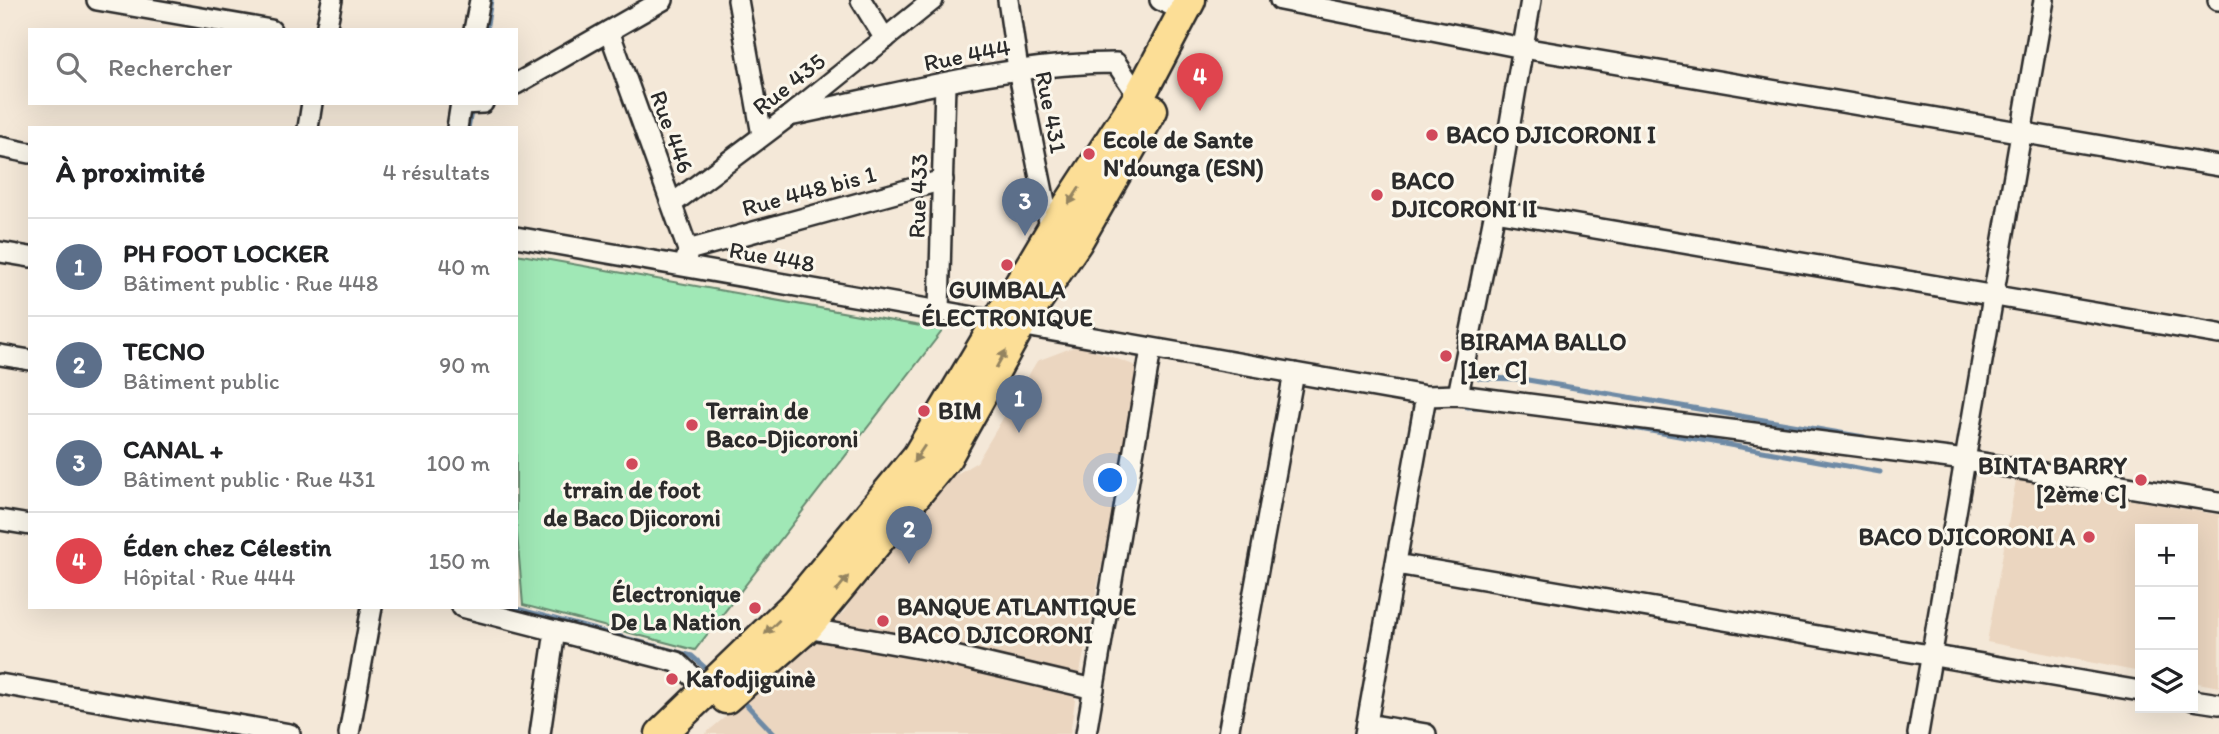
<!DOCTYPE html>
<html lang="fr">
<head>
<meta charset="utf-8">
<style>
  :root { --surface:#fff; --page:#f2f2f2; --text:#202124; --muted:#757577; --line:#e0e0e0; --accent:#7c3aed }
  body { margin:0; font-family:Itim,sans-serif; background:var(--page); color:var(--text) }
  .controls { position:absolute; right:21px; bottom:21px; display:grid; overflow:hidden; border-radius:0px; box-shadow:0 7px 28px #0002 }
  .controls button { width:63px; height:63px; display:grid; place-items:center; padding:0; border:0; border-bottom:2px solid var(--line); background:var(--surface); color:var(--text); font:35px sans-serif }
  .you { position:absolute; left:1111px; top:481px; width:24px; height:24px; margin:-18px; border:5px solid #fff; border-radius:50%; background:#1a73e8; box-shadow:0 0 0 10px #1a73e833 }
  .badge { display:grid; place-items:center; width:46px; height:46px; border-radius:50%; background:var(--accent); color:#fff; font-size:23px; font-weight:700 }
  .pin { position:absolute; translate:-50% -58px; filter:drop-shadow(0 2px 4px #0008) }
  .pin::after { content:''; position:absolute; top:37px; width:24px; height:21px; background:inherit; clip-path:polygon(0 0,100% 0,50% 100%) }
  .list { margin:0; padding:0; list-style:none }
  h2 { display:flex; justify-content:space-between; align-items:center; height:91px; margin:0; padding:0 28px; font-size:30px }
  h2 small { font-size:23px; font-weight:400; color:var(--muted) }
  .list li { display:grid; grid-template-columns:46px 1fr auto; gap:21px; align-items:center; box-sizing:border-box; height:98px; padding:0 28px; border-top:2px solid var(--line) }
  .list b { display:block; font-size:26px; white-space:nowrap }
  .list p { margin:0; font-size:23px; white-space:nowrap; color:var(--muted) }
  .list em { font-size:23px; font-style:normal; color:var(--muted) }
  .icon { flex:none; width:38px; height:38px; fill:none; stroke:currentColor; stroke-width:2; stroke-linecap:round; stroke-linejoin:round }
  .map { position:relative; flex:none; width:2219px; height:734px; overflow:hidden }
  .search { position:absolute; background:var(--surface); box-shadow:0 7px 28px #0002; left:28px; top:28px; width:490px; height:77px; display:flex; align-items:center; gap:18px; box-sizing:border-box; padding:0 24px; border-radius:0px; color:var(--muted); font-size:26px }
  .panel { position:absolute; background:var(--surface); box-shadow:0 7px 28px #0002; left:28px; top:126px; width:490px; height:483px; border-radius:0px }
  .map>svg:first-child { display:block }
  .built { fill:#ebd6c0 }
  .green { fill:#a0e8b6; stroke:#668a70; stroke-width:2 }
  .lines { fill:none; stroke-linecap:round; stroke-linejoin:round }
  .stream { stroke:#6e8aa5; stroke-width:5 }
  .minor-casing { stroke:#2b2b2b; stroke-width:24 }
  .primary-casing { stroke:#2b2b2b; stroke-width:35 }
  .minor { stroke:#fbf7ec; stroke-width:19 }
  .primary { stroke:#fcde96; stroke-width:30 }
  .oneway { fill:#948460 }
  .poi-dot { fill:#d1495b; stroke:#fbf7ec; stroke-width:2.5 }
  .labels { text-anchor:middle; stroke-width:6; stroke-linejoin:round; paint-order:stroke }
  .street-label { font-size:24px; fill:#2b2b2b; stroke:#fbf7ec }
  .poi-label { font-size:24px; font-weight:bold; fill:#2b2b2b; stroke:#fbf7ec; text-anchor:start }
</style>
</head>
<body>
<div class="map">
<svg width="2219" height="734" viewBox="0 0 2219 734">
  <rect width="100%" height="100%" fill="#f4e8d8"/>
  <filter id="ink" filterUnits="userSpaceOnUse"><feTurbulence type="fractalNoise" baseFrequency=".0143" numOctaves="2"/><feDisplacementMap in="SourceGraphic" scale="14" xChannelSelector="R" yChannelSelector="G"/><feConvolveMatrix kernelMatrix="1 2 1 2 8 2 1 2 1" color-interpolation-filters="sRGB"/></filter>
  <g filter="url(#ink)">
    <g class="built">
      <path d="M1079,345L1142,368L1077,687L1070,734H705L751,695L798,647L844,612L862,583L945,481L977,462L1037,361Z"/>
      <path d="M2016,480L2219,515V687L2193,682V529H2140V672L1987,642Z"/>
    </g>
    <path class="green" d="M516,254L943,330L695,650L523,605L516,521Z"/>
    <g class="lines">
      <g class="stream">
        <path d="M486,30L491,0"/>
        <path d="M468,128L472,107"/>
        <path d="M1479,378L1522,379L1864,437"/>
        <path d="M1467,407H1482"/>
        <path d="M1623,426L1880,472"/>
        <path d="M510,607L692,656L711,673"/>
        <path d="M744,702L774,734"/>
      </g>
      <g class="minor-casing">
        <g id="minor">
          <path d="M97,0L271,30"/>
          <path d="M738,0L762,135"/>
          <path d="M861,0L885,39"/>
          <path d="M1008,0L1018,69L1051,232"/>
          <path d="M1160,0L1184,11"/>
          <path d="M1280,0L1523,48L2219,166"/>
          <path d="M2218,0H2219"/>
          <path d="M326,30L332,0"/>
          <path d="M474,30L480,0"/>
          <path d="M609,31L688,250L686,261"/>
          <path d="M516,84L663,0"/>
          <path d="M461,104L483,103"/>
          <path d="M789,116C897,94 1005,63 1116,63L1139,97"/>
          <path d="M308,128L312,103"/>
          <path d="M457,128L461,103"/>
          <path d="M0,147L30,153"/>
          <path d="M672,204L789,116L933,0"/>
          <path d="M1495,211L2219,334"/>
          <path d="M516,237L1426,396L1458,395L1965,460L2219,502"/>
          <path d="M688,250L943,180"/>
          <path d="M0,252L30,257"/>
          <path d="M939,311L945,83"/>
          <path d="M0,355L30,360"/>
          <path d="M1458,395L1495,211L1531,0"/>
          <path d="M0,520L30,525"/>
          <path d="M1396,564L2140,691"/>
          <path d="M462,607L677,662L707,690"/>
          <path d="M806,628L929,650L1094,689"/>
          <path d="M0,684L290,734"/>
          <path d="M2193,700L2219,704"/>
          <path d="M1367,724L1426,734"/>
          <path d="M349,734L372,607"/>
          <path d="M540,734L555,631"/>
          <path d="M1086,734L1151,349"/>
          <path d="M1228,734L1294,373"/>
          <path d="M1365,734L1426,396"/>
          <path d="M1918,734L2044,0"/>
        </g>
      </g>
      <g class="primary-casing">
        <g id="primary">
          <path d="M726,698L806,628L946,458L1020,325L1076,243L1152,110"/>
          <path d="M661,734L797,603L918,456L1051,232L1139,97L1190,0"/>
        </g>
      </g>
      <use href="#minor" class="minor"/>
      <use href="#primary" class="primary"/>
    </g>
    <defs><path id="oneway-solid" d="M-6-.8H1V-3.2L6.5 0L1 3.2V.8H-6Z" transform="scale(1.75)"/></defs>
    <g class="oneway">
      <use href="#oneway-solid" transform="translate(1074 196) rotate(123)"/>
      <use href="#oneway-solid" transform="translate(1001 359) rotate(-61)"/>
      <use href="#oneway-solid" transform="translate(919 454) rotate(124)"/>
      <use href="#oneway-solid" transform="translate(842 584) rotate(-51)"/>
      <use href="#oneway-solid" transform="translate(772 627) rotate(136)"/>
    </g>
  </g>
  <g class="poi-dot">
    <circle cx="1432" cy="135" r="7"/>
    <circle cx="1089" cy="154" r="7"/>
    <circle cx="1377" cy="195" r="7"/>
    <circle cx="1007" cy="265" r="7"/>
    <circle cx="1446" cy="356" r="7"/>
    <circle cx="924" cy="411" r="7"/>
    <circle cx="692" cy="425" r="7"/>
    <circle cx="632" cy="464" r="7"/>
    <circle cx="2141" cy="480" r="7"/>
    <circle cx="2089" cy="537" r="7"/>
    <circle cx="755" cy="608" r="7"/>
    <circle cx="883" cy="621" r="7"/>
    <circle cx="672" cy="679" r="7"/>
  </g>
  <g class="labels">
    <g class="street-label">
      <text transform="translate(967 55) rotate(-11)" y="8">Rue 444</text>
      <text transform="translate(789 84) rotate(-38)" y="8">Rue 435</text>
      <text transform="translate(1051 112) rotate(79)" y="8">Rue 431</text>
      <text transform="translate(672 132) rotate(70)" y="8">Rue 446</text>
      <text transform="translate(809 191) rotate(-15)" y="8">Rue 448 bis 1</text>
      <text transform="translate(918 196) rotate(-88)" y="8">Rue 433</text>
      <text transform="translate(772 257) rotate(10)" y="8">Rue 448</text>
    </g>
    <g class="poi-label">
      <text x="1446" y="143">BACO DJICORONI I</text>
      <text x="1103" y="148">Ecole de Sante<tspan x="1103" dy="28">N'dounga (ESN)</tspan></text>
      <text x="1391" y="189">BACO<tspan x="1391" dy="28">DJICORONI II</tspan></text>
      <text x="1007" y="298" text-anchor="middle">GUIMBALA<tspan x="1007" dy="28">ÉLECTRONIQUE</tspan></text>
      <text x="1460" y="350">BIRAMA BALLO<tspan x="1460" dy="28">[1er C]</tspan></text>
      <text x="706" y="419">Terrain de<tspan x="706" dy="28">Baco-Djicoroni</tspan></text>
      <text x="938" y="419">BIM</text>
      <text x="2127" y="474" text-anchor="end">BINTA BARRY<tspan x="2127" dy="28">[2ème C]</tspan></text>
      <text x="632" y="498" text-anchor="middle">trrain de foot<tspan x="632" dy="28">de Baco Djicoroni</tspan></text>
      <text x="2075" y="545" text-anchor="end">BACO DJICORONI A</text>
      <text x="741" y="602" text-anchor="end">Électronique<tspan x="741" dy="28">De La Nation</tspan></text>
      <text x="897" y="615">BANQUE ATLANTIQUE<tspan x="897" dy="28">BACO DJICORONI</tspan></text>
      <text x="686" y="687">Kafodjiguinè</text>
    </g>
  </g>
</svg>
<div class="controls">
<button>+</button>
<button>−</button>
<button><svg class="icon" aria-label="layers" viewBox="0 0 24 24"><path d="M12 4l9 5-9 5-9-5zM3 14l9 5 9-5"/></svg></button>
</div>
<div class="you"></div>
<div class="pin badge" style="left:1019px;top:433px;background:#5c6f8a">1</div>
<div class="pin badge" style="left:909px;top:564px;background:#5c6f8a">2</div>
<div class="pin badge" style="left:1025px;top:236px;background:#5c6f8a">3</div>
<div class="pin badge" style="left:1200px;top:111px;background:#e0444e">4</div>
<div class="search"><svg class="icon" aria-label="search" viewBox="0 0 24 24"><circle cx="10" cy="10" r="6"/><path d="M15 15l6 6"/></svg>Rechercher</div>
<section class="panel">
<h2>À proximité<small>4 résultats</small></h2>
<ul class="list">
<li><span class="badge" style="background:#5c6f8a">1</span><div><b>PH FOOT LOCKER</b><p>Bâtiment public · Rue 448</p></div><em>40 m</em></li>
<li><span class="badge" style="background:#5c6f8a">2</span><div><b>TECNO</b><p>Bâtiment public</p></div><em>90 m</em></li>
<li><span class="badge" style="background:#5c6f8a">3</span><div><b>CANAL +</b><p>Bâtiment public · Rue 431</p></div><em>100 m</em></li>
<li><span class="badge" style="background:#e0444e">4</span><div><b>Éden chez Célestin</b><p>Hôpital · Rue 444</p></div><em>150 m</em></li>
</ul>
</section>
</div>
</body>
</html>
